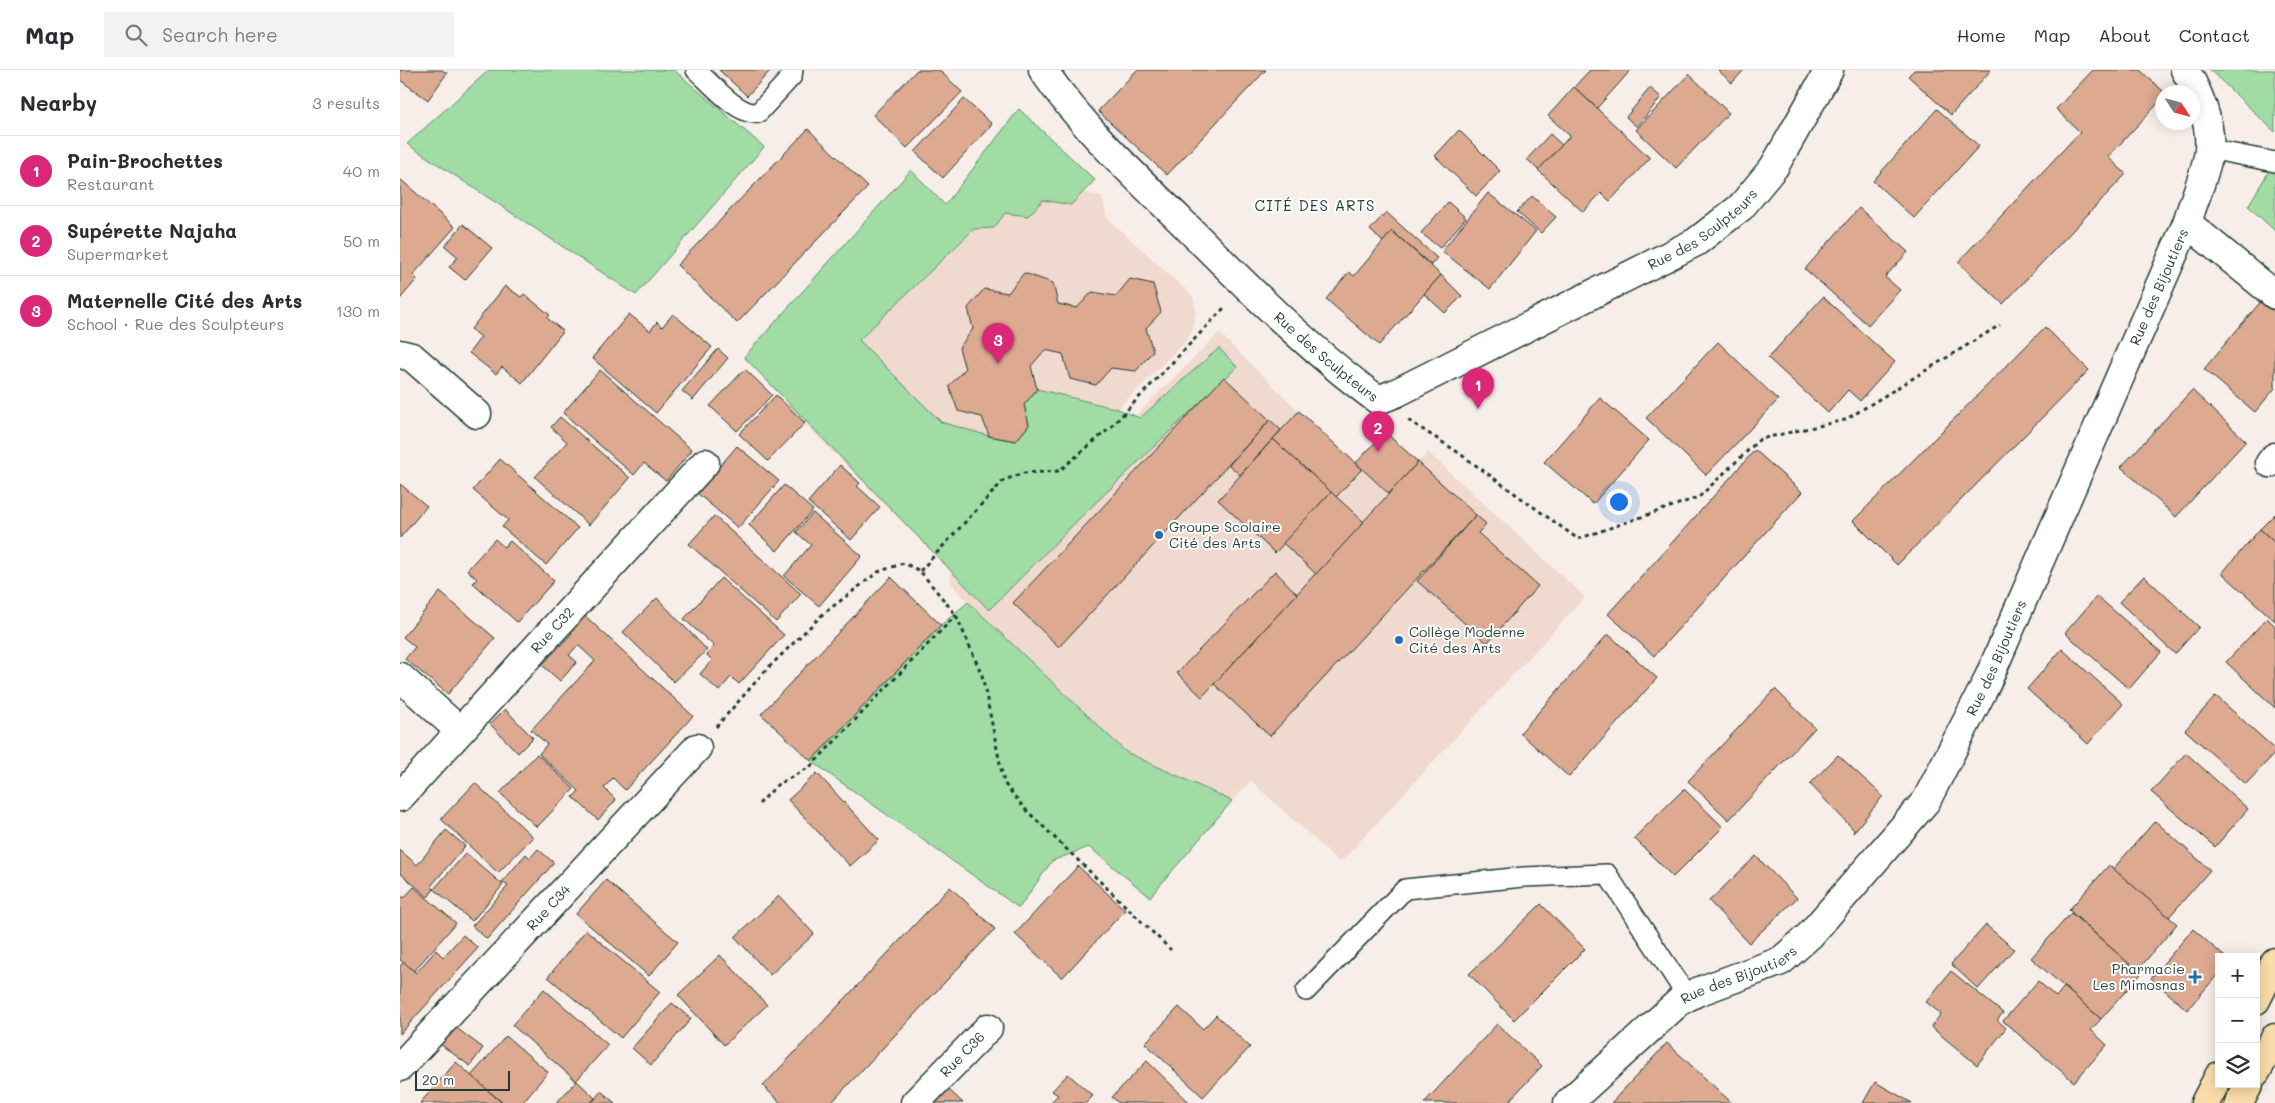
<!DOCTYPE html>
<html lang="en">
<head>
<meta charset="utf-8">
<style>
  :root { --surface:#fff; --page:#f2f2f3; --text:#2b2b33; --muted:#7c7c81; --line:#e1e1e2; --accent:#db2777 }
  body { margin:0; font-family:Mali,sans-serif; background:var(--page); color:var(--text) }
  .controls { position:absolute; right:15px; bottom:15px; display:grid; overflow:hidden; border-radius:0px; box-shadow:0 2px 12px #0003 }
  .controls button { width:45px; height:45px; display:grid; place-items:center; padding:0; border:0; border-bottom:1px solid var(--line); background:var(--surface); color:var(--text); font:25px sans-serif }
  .compass { position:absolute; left:1755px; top:15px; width:45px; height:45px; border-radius:50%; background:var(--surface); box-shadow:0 2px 12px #0003; rotate:126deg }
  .scale { position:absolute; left:15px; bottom:12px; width:95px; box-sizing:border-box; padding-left:5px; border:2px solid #1f3d34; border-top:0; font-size:14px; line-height:18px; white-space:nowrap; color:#1f3d34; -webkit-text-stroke:4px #fff; paint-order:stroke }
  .you { position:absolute; left:1218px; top:431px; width:18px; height:18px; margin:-12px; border:4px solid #fff; border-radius:50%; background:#1a73e8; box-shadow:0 0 0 8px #1a73e833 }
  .badge { display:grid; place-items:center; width:32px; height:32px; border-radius:50%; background:var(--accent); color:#fff; font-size:16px; font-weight:700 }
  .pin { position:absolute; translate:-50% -41px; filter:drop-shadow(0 1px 2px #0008) }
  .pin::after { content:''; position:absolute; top:26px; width:18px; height:15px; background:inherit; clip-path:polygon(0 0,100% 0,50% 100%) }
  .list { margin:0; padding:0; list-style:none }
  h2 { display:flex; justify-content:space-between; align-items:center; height:65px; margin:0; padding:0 20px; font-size:21px }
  h2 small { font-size:16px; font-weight:400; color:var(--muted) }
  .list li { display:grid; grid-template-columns:32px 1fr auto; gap:15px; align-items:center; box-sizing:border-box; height:70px; padding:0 20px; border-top:1px solid var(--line) }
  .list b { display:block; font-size:19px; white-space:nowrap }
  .list p { margin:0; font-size:16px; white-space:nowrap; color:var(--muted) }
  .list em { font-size:16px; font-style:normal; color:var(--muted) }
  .icon { flex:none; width:28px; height:28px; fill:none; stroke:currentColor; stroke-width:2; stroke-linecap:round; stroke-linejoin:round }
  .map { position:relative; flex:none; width:1875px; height:1033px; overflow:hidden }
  header { display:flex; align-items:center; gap:30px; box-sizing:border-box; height:70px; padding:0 25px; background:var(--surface); border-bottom:1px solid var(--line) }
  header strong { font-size:24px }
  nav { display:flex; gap:28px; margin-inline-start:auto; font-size:18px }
  .search { width:350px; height:45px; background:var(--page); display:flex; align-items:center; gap:12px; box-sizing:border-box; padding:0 18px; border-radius:0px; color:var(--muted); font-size:19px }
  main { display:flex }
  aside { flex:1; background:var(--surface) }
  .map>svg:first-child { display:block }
  .built { fill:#f0d9cf }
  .green { fill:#a0dca4; stroke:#608c6c }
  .building { fill:#dda991; stroke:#1f3d34 }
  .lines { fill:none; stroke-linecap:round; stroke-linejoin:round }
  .service-casing { stroke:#1f3d34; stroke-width:22 }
  .minor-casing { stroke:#1f3d34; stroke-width:31 }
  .primary-casing { stroke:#1f3d34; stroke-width:31 }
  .path { stroke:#1f3d34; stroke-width:3; stroke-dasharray:4 4; stroke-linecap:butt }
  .service { stroke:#fff; stroke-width:19 }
  .minor { stroke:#fff; stroke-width:28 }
  .primary { stroke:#fbddab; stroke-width:28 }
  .poi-dot { fill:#1f6fb2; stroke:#fff; stroke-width:2 }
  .labels { text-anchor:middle; stroke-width:4; stroke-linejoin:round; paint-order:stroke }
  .street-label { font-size:14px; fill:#1f3d34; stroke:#fff }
  .poi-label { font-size:14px; fill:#1f3d34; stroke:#fff; text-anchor:start }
  .neighbourhood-label { font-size:15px; letter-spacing:1px; fill:#1f3d34; stroke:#fff }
</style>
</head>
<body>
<header>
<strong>Map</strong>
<div class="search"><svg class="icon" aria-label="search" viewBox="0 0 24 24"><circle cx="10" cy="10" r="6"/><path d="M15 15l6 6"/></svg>Search here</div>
<nav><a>Home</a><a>Map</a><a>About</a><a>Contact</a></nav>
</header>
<main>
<aside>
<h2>Nearby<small>3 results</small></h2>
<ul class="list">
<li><span class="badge">1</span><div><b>Pain-Brochettes</b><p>Restaurant</p></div><em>40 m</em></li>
<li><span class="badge">2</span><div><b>Supérette Najaha</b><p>Supermarket</p></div><em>50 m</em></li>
<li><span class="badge">3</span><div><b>Maternelle Cité des Arts</b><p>School · Rue des Sculpteurs</p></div><em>130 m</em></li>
</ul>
</aside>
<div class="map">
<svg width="1875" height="1033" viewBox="0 0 1875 1033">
  <rect width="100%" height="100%" fill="#f8eee9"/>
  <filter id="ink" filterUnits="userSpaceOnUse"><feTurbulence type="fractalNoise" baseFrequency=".02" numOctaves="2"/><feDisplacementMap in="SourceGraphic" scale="10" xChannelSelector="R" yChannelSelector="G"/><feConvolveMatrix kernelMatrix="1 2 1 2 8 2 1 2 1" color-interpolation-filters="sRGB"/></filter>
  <g filter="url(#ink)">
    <g class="built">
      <path d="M684,123L702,126L707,148L792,225L796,238L794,257L787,270L718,339L659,324L629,355L529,479L388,337L574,159L594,158L605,143L628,146L643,130L671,135Z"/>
      <path d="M819,263L899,341L989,423L1028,382L1185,527L940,793L851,711L832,731L726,682L557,521L551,512L549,492L676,405Z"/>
    </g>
    <g class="green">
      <path d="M89,0H274L364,77L236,225L7,74Z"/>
      <path d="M1810,0H1875V62Z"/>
      <path d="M619,39L695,110L671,135L643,130L628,146L605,143L594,158L574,159L459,270L541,352L589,366L616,371L629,355L624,335L637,319L718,339L740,348L819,278L837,297L685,443L589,540L344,287L511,100L545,135Z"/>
      <path d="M1875,91V161L1848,136Z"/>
      <path d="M568,532L726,682L832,731L750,827L689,777L652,791L619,838L411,691L541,555Z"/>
    </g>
    <g class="building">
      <path d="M0,0H42L47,3L28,30L0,10Z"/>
      <path d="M319,0H371L347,26Z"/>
      <path d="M517,0H539L562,22L507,78L473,45Z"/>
      <path d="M737,0H866L767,105L698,41Z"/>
      <path d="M1190,0H1231L1197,38L1174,17Z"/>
      <path d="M1318,0H1344L1332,13Z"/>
      <path d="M1514,0H1591L1551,45L1508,6Z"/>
      <path d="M1693,0H1740L1764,22L1762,29L1708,87L1726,104L1603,234L1558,192L1680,62L1656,39Z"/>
      <path d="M1289,4L1329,43L1276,98L1236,60Z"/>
      <path d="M1174,17L1250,88L1210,131L1201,123L1183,142L1138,100L1170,66L1148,46Z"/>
      <path d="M1250,18L1261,27L1237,57L1226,47Z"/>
      <path d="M564,29L592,54L543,108L515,82Z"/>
      <path d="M1537,39L1579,76L1514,148L1473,111Z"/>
      <path d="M408,59L468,117L337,253L277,195Z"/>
      <path d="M1059,60L1100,101L1076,126L1035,86Z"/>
      <path d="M1150,64L1162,75L1138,100L1127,89Z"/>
      <path d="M0,109L55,157L13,205L17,209L0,229Z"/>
      <path d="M1088,123L1136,161L1090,219L1042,181Z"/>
      <path d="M1132,126L1156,147L1141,163L1117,142Z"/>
      <path d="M1048,132L1066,148L1040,178L1021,163Z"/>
      <path d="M1459,138L1508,182L1485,207L1500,220L1468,255L1405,199Z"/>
      <path d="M986,142L1037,188L1031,195L992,161L983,172L970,160Z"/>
      <path d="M63,154L92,178L65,210L49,197L58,187L45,176Z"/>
      <path d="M992,161L1041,205L979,275L926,229L949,202L954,206Z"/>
      <path d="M624,203L653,213L658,234L677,238L692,222L716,226L730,209L753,214L761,242L746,258L753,281L736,301L711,298L696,315L670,309L663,284L645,280L631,296L637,319L624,335L629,355L616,371L589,366L582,347L558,341L549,316L565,299L559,278L573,259L568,238L584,219L608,223Z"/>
      <path d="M1041,205L1062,226L1045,243L1024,224Z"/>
      <path d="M105,216L121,227L124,224L150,245L147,248L163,261L122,313L102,297L96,304L69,283L81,267L71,259Z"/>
      <path d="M1423,227L1495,292L1460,331L1448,320L1428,343L1368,288Z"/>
      <path d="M1863,229L1875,239V318L1855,342L1804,299Z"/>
      <path d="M229,244L250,261L257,252L262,257L273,244L312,277L256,343L192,288Z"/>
      <path d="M1645,257L1689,300L1497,495L1453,451Z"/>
      <path d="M1318,272L1378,330L1306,405L1246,348Z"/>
      <path d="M318,279L328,288L293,330L282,321Z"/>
      <path d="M345,299L372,325L337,361L310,336Z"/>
      <path d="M200,300L292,380L266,411L244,393L234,405L163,343Z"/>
      <path d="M824,307L870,350L659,577L613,533Z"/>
      <path d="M1792,320L1846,371L1776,447L1721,397Z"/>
      <path d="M376,325L405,353L368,391L339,364Z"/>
      <path d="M1200,328L1249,370L1193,434L1144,392Z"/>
      <path d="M899,341L962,399L936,427L873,369Z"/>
      <path d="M160,347L230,408L189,455L135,407L167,372L151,357Z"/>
      <path d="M870,350L881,360L840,405L829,395Z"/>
      <path d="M985,362L1018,392L989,424L956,393Z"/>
      <path d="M873,369L931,422L875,483L818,430Z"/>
      <path d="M337,376L379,411L338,458L297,423Z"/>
      <path d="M1355,380L1402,422L1254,586L1208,544Z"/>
      <path d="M100,389L178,458L146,495L102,457L108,450L73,420Z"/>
      <path d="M1018,392L1076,445L870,666L814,614Z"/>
      <path d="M440,395L460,413L457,416L480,437L451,470L408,432Z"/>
      <path d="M0,414L27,436L0,468Z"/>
      <path d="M384,415L413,440L377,481L349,455Z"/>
      <path d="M931,422L964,452L916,504L883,473Z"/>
      <path d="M413,443L462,486L419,536L384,506L411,475L396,462Z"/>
      <path d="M1875,444V473L1860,459Z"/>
      <path d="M1076,445L1086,454L1078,463L1138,516L1087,573L1017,511Z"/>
      <path d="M314,446L401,524L376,552L289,474Z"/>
      <path d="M1860,459L1875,473V551L1822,503Z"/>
      <path d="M95,469L104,477L110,471L154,511L117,552L73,513L77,509L67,500Z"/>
      <path d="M875,501L897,524L802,627L777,603Z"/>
      <path d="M1744,506L1799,557L1775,584L1719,532Z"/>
      <path d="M491,507L541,555L411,691L361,644Z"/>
      <path d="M321,508L384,565L339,614L331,607L319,621L300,604L312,590L307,585L314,576L284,549Z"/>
      <path d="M40,522L95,568L48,624L5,589L15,577L3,567Z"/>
      <path d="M1697,526L1761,582L1729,619L1665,563Z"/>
      <path d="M257,528L307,580L274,612L223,562Z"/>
      <path d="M182,543L293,646L225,720L213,708L204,718L216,730L198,750L173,727L179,721L139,684L147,674L131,660L195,591L178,575L169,585L177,592L160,611L142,595L172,563L168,559Z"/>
      <path d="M1867,548L1875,556V638L1826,592Z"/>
      <path d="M1208,564L1257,608L1169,707L1120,663Z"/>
      <path d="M1662,579L1723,634L1688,674L1627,619Z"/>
      <path d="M1375,619L1415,658L1329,750L1288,711Z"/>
      <path d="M1816,626L1875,679V683L1846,714L1785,660Z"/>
      <path d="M105,639L133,668L118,683L90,654Z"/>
      <path d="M1786,683L1848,739L1815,777L1751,722Z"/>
      <path d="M137,684L174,719L137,757L100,723Z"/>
      <path d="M1438,685L1483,726L1453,763L1454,760L1410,714Z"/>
      <path d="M417,703L479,770L450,796L388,730Z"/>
      <path d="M75,713L133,767L98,803L41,749Z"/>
      <path d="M1284,719L1323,757L1273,807L1234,768Z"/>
      <path d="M1755,751L1810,800L1769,847L1713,799Z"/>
      <path d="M46,760L65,776L31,816L34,819L28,827L0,803V780L17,795Z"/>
      <path d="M138,779L154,793L87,869L72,856L108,816L102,812L126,784L130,788Z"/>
      <path d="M66,783L103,815L72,851L34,819Z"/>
      <path d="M1356,786L1397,828L1349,873L1309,831Z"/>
      <path d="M1709,795L1777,854L1737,901L1669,840Z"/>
      <path d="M678,796L725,840L662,908L615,864Z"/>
      <path d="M206,810L278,872L249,906L176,844Z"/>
      <path d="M14,817L56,853L14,901L0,890V825L4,828Z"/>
      <path d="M550,817L595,859L431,1033H381L363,1016Z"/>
      <path d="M379,826L414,864L370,905L335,867Z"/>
      <path d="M1141,834L1185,879L1114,950L1069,904Z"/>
      <path d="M1671,843L1741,904L1701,949L1631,888Z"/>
      <path d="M1586,855L1614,879L1578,919L1551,894Z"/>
      <path d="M1793,859L1825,887H1819V903L1787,940L1751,908Z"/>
      <path d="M186,860L260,922L221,968L148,907Z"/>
      <path d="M63,865L78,878L0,964V896L4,892L16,903L36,880L43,887Z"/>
      <path d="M320,885L367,935L324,975L278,925Z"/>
      <path d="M1551,901L1603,943L1597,950L1606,958L1577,995L1531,957L1541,944L1526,932Z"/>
      <path d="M1638,911L1656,927L1664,917L1701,949L1691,960L1707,975L1674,1012L1603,951Z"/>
      <path d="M144,919L208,975L176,1011L112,955Z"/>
      <path d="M272,933L291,949L251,995L232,978Z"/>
      <path d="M779,937L803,959L816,945L850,977L803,1027L745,973Z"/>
      <path d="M1097,954L1142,996L1107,1033H1024Z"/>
      <path d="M54,956L83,978L70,996L40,974Z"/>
      <path d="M106,966L148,1002L122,1033H103L71,1006Z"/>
      <path d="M1267,973L1332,1033H1211Z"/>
      <path d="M747,991L790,1033H719L712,1027Z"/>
      <path d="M56,992L102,1033H20Z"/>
      <path d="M668,1004L693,1026L686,1033H650L658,1025L652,1021Z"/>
      <path d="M177,1011L195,1028L190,1033H156Z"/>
      <path d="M1475,1012L1512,1033H1463Z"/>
      <path d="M546,1017L563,1033H530Z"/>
      <path d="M201,1021L215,1033H192Z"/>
    </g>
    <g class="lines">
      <g class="service-casing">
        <g id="service">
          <path d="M296,0C311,13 338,46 358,43L392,6L393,0"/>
          <path d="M1809,79L1875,92"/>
          <path d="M906,921L1005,819L1123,807L1207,804L1287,926"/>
        </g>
      </g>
      <g class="minor-casing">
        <g id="minor">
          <path id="s1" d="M643,0C682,57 732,103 781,151C844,214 906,277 978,330L996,323L1296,172L1341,137L1374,97L1429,0"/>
          <path d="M1787,153L1875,225"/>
          <path d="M0,284L12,287L77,344"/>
          <path d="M1870,393L1875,387"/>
          <path d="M0,607L59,660"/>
          <path id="s2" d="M0,727L305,393"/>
          <path id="s3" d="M0,997L297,678"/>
          <path id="s4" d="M515,1033L588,958"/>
          <path id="s5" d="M1168,1033L1280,931L1297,922L1381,891L1410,865L1526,731L1586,614L1787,153C1793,132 1807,100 1809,80C1812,54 1798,21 1785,0"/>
        </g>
      </g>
      <g class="primary-casing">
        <g id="primary">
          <path d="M1856,930L1875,892"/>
          <path d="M1856,1002L1875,968"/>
          <path d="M1805,1033L1819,1006"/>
          <path d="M1839,1033L1849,1014"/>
        </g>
      </g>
      <g class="path">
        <path d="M1008,350L1056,381L1178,469L1299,427L1360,369L1445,350L1600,255"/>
        <path d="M520,501L604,410L624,403L659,401L710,358L825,237"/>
        <path d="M316,657L366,600L423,544L478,502L504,493L520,501L556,545L582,605L604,713L624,738L771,880"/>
        <path d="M359,734L377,715L410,697L556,545"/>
      </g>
      <use href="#service" class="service"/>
      <use href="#minor" class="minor"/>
      <use href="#primary" class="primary"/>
    </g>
  </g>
  <g class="poi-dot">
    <circle cx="759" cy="465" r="5"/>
    <circle cx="999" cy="570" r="5"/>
    <path d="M1792.5 899.5h5v5h5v5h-5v5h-5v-5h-5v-5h5z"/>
  </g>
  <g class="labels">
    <g class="street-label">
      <text dy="5" stroke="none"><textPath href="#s1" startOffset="839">Rue des Sculpteurs</textPath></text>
      <text dy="5" stroke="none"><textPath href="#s5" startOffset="1041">Rue des Bijoutiers</textPath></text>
      <text dy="5" stroke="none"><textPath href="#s1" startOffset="404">Rue des Sculpteurs</textPath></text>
      <text dy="5" stroke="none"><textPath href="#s2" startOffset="226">Rue C32</textPath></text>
      <text dy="5" stroke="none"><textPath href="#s5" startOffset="636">Rue des Bijoutiers</textPath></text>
      <text dy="5" stroke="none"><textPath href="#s3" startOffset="218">Rue C34</textPath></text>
      <text dy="5" stroke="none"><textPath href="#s5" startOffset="216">Rue des Bijoutiers</textPath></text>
      <text dy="5" stroke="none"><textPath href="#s4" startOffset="68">Rue C36</textPath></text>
    </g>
    <g class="poi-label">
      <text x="769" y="462">Groupe Scolaire<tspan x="769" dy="16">Cité des Arts</tspan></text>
      <text x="1009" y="567">Collège Moderne<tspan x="1009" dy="16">Cité des Arts</tspan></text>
      <text x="1785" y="904" text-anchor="end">Pharmacie<tspan x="1785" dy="16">Les Mimosnas</tspan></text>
    </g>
    <g class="neighbourhood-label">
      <text x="915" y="141">CITÉ DES ARTS</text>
    </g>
  </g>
</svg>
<div class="controls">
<button>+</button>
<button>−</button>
<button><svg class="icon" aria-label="layers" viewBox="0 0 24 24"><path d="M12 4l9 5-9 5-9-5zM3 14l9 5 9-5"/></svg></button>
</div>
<svg class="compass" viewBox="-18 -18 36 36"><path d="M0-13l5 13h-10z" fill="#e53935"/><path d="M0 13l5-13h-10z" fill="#7c7c81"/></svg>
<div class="scale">20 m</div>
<div class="you"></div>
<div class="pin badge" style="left:1078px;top:339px">1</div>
<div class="pin badge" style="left:978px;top:382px">2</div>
<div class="pin badge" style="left:598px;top:294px">3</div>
</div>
</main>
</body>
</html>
